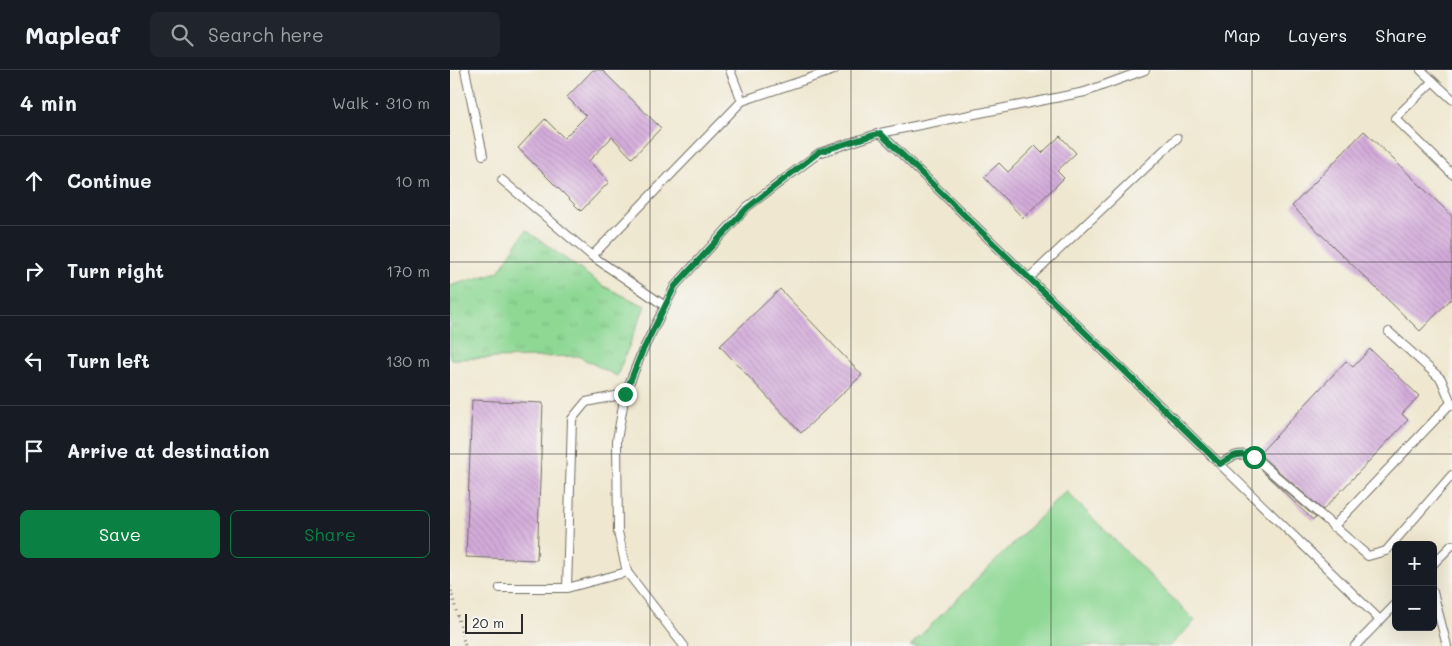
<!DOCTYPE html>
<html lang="en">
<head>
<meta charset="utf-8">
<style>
  :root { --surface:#171b24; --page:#20242c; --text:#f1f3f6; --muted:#9ea1a6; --line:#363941; --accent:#0b8043 }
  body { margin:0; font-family:Mali,sans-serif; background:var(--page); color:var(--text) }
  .controls { position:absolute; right:15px; bottom:15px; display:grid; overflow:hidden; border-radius:8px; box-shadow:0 5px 20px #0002 }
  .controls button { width:45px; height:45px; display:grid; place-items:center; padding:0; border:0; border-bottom:1px solid var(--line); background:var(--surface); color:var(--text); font:25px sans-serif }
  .scale { position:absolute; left:15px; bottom:12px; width:58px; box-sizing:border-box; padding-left:5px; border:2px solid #2b2b2b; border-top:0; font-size:14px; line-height:18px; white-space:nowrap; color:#2b2b2b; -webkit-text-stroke:4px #f6f6f2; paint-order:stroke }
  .stop { position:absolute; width:15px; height:15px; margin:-11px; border:4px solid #0b8043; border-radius:50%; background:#fff }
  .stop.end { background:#0b8043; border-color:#fff; box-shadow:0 1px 5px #0008 }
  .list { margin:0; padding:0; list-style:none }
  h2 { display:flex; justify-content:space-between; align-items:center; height:65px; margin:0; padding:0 20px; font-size:21px }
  h2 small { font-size:16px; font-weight:400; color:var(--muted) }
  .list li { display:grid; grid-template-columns:32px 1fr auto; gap:15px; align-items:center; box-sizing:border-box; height:90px; padding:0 20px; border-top:1px solid var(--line) }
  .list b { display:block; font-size:19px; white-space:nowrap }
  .list em { font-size:16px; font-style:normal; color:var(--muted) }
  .actions { display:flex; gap:10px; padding:15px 20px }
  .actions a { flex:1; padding:11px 0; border:1px solid var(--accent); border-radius:8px; text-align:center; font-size:18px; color:var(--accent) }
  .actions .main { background:var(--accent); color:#fff }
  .icon { flex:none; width:28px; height:28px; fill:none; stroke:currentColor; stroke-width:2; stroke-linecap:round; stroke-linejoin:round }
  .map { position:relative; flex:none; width:1002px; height:576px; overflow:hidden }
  header { display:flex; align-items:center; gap:30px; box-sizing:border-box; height:70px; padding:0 25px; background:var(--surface); border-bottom:1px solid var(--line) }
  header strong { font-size:24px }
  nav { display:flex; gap:28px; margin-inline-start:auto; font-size:18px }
  .search { width:350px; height:45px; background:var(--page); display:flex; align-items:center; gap:12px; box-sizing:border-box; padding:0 18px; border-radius:8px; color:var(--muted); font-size:19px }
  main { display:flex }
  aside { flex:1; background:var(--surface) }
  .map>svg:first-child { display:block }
  .park { fill:url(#park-tufts); stroke:#5c8260 }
  .pitch { fill:#8ed894; stroke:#5c8260 }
  .building { fill:url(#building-back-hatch) }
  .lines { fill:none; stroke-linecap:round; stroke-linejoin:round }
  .lane-casing { stroke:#706d64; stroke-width:10 }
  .path { stroke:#706d64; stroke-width:3; stroke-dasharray:1 4; stroke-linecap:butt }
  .lane { stroke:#fff; stroke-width:8 }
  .route { stroke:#0b8043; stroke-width:6 }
  .grid { fill:none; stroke:#2b2b2b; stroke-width:1; stroke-opacity:0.55 }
</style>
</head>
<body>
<header>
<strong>Mapleaf</strong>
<div class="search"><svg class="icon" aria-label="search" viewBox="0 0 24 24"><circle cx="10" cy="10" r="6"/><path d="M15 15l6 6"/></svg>Search here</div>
<nav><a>Map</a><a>Layers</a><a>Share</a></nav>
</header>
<main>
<aside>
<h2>4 min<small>Walk · 310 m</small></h2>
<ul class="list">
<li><svg class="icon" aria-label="ahead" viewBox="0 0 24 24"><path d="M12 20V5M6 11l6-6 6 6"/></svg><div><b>Continue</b></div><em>10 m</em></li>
<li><svg class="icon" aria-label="right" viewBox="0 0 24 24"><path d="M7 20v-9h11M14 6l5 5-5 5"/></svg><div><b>Turn right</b></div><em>170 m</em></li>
<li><svg class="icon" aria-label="left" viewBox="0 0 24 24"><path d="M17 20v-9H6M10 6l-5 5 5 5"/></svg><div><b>Turn left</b></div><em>130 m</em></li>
<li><svg class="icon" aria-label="arrive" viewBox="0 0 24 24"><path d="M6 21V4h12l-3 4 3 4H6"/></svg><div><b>Arrive at destination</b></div></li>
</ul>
<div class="actions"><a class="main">Save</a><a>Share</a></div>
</aside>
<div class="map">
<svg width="1002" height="576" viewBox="0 0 1002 576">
  <defs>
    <pattern id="park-tufts" width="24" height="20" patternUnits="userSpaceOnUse" patternTransform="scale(1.25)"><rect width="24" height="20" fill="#8ed894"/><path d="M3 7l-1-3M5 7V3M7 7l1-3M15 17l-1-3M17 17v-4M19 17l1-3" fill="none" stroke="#7bba80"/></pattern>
    <pattern id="building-back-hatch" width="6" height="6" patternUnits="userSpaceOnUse" patternTransform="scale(1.25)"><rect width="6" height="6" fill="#d3abda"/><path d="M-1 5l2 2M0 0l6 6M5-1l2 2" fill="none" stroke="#b593bb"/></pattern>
  </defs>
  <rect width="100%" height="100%" fill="#f6f6f2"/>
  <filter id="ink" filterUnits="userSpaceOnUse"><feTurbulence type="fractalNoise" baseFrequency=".02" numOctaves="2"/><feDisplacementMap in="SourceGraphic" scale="10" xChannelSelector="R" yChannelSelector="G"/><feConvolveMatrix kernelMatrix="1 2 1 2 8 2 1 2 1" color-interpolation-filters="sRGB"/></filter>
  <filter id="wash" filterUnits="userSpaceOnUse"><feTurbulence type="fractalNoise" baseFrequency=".0096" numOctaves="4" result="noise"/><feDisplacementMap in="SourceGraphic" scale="20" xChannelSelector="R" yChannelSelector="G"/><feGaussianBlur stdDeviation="1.12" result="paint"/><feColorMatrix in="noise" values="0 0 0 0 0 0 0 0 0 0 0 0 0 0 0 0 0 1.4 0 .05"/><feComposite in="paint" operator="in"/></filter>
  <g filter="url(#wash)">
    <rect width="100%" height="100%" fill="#efe7cf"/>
    <path class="park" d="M76,160L153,216L195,236L167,306L128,286L0,289V216L48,202Z"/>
    <path class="pitch" d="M616,421L745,551L720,576H460Z"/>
    <g id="blocks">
      <g class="building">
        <path d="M143,0H152L211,58L182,88L162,67L139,91L159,112L131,141L68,78L95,49L114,68L136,46L117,27Z"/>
        <path d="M914,61L1002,146V228L970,261L842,136Z"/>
        <path d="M610,66L626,83L607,101L614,108L573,148L534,107L549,93L558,102L585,76L592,83Z"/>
        <path d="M330,219L412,305L351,363L270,276Z"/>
        <path d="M920,279L969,326L952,344L958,350L873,440L809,384L896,291L903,297Z"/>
        <path d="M22,330L93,333L87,490L16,487Z"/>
        <path d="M814,403L866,448L863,450Z"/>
      </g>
    </g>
  </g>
  <g filter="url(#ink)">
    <use href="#blocks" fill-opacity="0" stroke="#706d64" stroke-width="1"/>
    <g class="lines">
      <g class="lane-casing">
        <g id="lane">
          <path d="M15,0L33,85"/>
          <path d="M280,0L292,31"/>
          <path d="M971,0L1002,29"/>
          <path d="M983,11L945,48L1002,104"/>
          <path d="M430,63L930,550"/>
          <path d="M52,110L142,186"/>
          <path d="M579,208L727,68"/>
          <path d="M215,236L142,186L292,31L384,0"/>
          <path d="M939,262L991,309L1002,335"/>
          <path d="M770,394C782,386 790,381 804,387L918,486L936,481L1002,405"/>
          <path d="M883,457L1001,333"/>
          <path d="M983,494L1002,475"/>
          <path d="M50,518H117L177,502"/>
          <path d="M117,518L122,349L136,332L175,324"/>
          <path d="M983,522L997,576"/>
          <path d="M234,576L177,502L168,462L167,370L175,324L192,282L225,216L297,137L369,83L430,63L635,22L695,0"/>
          <path d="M905,576L946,534"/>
        </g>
      </g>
      <path class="path" d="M0,516L15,576"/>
      <use href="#lane" class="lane"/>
    </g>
  </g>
  <g class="lines" filter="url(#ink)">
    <path class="route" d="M175,324L192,282L225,216L297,138L369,82L430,63L770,394C782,386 790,381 804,387"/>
  </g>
  <path class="grid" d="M200,0V576M401,0V576M601,0V576M802,0V576M0,192H1002M0,384H1002"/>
</svg>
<div class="controls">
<button>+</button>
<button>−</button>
</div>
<div class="scale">20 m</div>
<div class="stop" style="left:804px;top:387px"></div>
<div class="stop end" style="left:175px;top:324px"></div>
</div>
</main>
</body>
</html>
